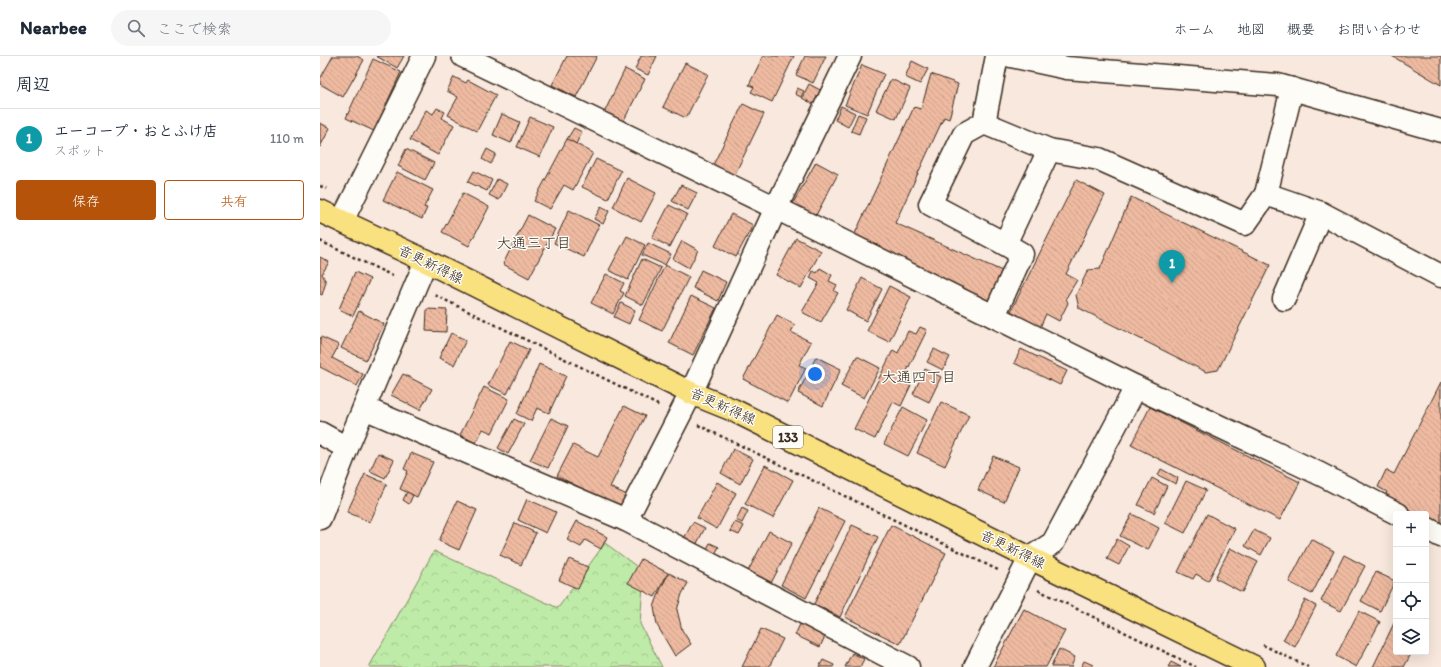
<!DOCTYPE html>
<html lang="ja">
<head>
<meta charset="utf-8">
<style>
  :root { --surface:#fff; --page:#f6f6f7; --text:#1f2937; --muted:#747a83; --line:#e0e1e3; --accent:#b45309 }
  body { margin:0; font-family:Itim,"Klee One",sans-serif; background:var(--page); color:var(--text) }
  .controls { position:absolute; right:12px; bottom:12px; display:grid; overflow:hidden; border-radius:4px; box-shadow:0 4px 16px #0002 }
  .controls button { width:36px; height:36px; display:grid; place-items:center; padding:0; border:0; border-bottom:1px solid var(--line); background:var(--surface); color:var(--text); font:20px sans-serif }
  .you { position:absolute; left:495px; top:318px; width:14px; height:14px; margin:-10px; border:3px solid #fff; border-radius:50%; background:#1a73e8; box-shadow:0 0 0 6px #1a73e833 }
  .badge { display:grid; place-items:center; width:26px; height:26px; border-radius:50%; background:var(--accent); color:#fff; font-size:13px; font-weight:700 }
  .pin { position:absolute; translate:-50% -33px; filter:drop-shadow(0 1px 2px #0008) }
  .pin::after { content:''; position:absolute; top:21px; width:14px; height:12px; background:inherit; clip-path:polygon(0 0,100% 0,50% 100%) }
  .list { margin:0; padding:0; list-style:none }
  h2 { display:flex; justify-content:space-between; align-items:center; height:52px; margin:0; padding:0 16px; font-size:17px }
  h2 small { font-size:13px; font-weight:400; color:var(--muted) }
  .list li { display:grid; grid-template-columns:26px 1fr auto; gap:12px; align-items:center; box-sizing:border-box; height:60px; padding:0 16px; border-top:1px solid var(--line) }
  .list b { display:block; font-size:15px; white-space:nowrap }
  .list p { margin:0; font-size:13px; white-space:nowrap; color:var(--muted) }
  .list em { font-size:13px; font-style:normal; color:var(--muted) }
  .actions { display:flex; gap:8px; padding:12px 16px }
  .actions a { flex:1; padding:9px 0; border:1px solid var(--accent); border-radius:4px; text-align:center; font-size:14px; color:var(--accent) }
  .actions .main { background:var(--accent); color:#fff }
  .icon { flex:none; width:22px; height:22px; fill:none; stroke:currentColor; stroke-width:2; stroke-linecap:round; stroke-linejoin:round }
  .map { position:relative; flex:none; width:1121px; height:611px; overflow:hidden }
  header { display:flex; align-items:center; gap:24px; box-sizing:border-box; height:56px; padding:0 20px; background:var(--surface); border-bottom:1px solid var(--line) }
  header strong { font-size:19px }
  nav { display:flex; gap:22px; margin-inline-start:auto; font-size:14px }
  .search { width:280px; height:36px; background:var(--page); display:flex; align-items:center; gap:10px; box-sizing:border-box; padding:0 14px; border-radius:22px; color:var(--muted); font-size:15px }
  main { display:flex }
  aside { flex:1; background:var(--surface) }
  .map>svg:first-child { display:block }
  .forest { fill:url(#forest-crowns); stroke:#7d8a63 }
  .building { fill:url(#building-back-hatch); stroke:#3b2a1e }
  .lines { fill:none; stroke-linecap:round; stroke-linejoin:round }
  .minor-casing { stroke:#3b2a1e; stroke-width:25 }
  .major-casing { stroke:#3b2a1e; stroke-width:25 }
  .path { stroke:#3b2a1e; stroke-width:2.5; stroke-dasharray:3 3; stroke-linecap:butt }
  .minor { stroke:#fdfcf7; stroke-width:22 }
  .major { stroke:#fae180; stroke-width:22 }
  .labels { text-anchor:middle; stroke-width:3; stroke-linejoin:round; paint-order:stroke }
  .shield { fill:#fdfcf7; stroke:#75695f; stroke-width:1 }
  .shield-label { font-size:13px; font-weight:bold; fill:#3b2a1e }
  .street-label { font-size:14px; fill:#3b2a1e; stroke:#fdfcf7 }
  .neighbourhood-label { font-size:15px; fill:#3b2a1e; stroke:#fdfcf7 }
</style>
</head>
<body>
<header>
<strong>Nearbee</strong>
<div class="search"><svg class="icon" aria-label="search" viewBox="0 0 24 24"><circle cx="10" cy="10" r="6"/><path d="M15 15l6 6"/></svg>ここで検索</div>
<nav><a>ホーム</a><a>地図</a><a>概要</a><a>お問い合わせ</a></nav>
</header>
<main>
<aside>
<h2>周辺<small></small></h2>
<ul class="list">
<li><span class="badge" style="background:#0f9aa8">1</span><div><b>エーコープ・おとふけ店</b><p>スポット</p></div><em>110 m</em></li>
</ul>
<div class="actions"><a class="main">保存</a><a>共有</a></div>
</aside>
<div class="map">
<svg width="1121" height="611" viewBox="0 0 1121 611">
  <defs>
    <pattern id="forest-crowns" width="20" height="18" patternUnits="userSpaceOnUse"><rect width="20" height="18" fill="#bfeba8"/><path d="M2 6a3 3 0 1 1 6 0M12 15a3 3 0 1 1 6 0" fill="none" stroke="#a5ca90"/></pattern>
    <pattern id="building-back-hatch" width="6" height="6" patternUnits="userSpaceOnUse"><rect width="6" height="6" fill="#eebaa1"/><path d="M-1 5l2 2M0 0l6 6M5-1l2 2" fill="none" stroke="#cda08a"/></pattern>
  </defs>
  <rect width="100%" height="100%" fill="#f8e8dd"/>
  <filter id="ink" filterUnits="userSpaceOnUse"><feTurbulence type="fractalNoise" baseFrequency=".025" numOctaves="2"/><feDisplacementMap in="SourceGraphic" scale="8" xChannelSelector="R" yChannelSelector="G"/><feConvolveMatrix kernelMatrix="1 2 1 2 8 2 1 2 1" color-interpolation-filters="sRGB"/></filter>
  <g filter="url(#ink)">
    <path class="forest" d="M285,487L324,516L320,568L342,611H49L114,495L238,552Z"/>
    <g class="building">
      <path d="M13,0H37L44,4L23,41L0,28V23Z"/>
      <path d="M56,0H84L77,12Z"/>
      <path d="M247,0H277L256,41L232,29Z"/>
      <path d="M321,0H337L328,19L315,13Z"/>
      <path d="M443,0H474L452,46L431,36L434,31L429,29Z"/>
      <path d="M485,0H506L493,27L476,19Z"/>
      <path d="M1072,0H1121V29Z"/>
      <path d="M53,3L81,16L54,75L26,62Z"/>
      <path d="M592,5L608,13L600,28L585,21Z"/>
      <path d="M365,7L388,18L366,62L343,51Z"/>
      <path d="M542,9L564,18L547,58L525,49Z"/>
      <path d="M305,13L325,23L303,66L284,57Z"/>
      <path d="M611,18L638,28L629,63L624,61L575,167L682,215L667,247L532,184L594,51L601,53Z"/>
      <path d="M134,21L146,27L148,24L176,39L157,75L128,59L138,41L127,35Z"/>
      <path d="M571,23L590,32L576,63L556,54Z"/>
      <path d="M489,28L502,35L495,49L482,42Z"/>
      <path d="M477,32L484,35L481,41L475,38Z"/>
      <path d="M423,48L444,58L414,120L393,109Z"/>
      <path d="M521,50L535,57L528,71L515,64Z"/>
      <path d="M117,52L125,56L122,62L134,69L118,99L90,84L106,54L113,58Z"/>
      <path d="M182,58L200,66L191,87L173,79Z"/>
      <path d="M538,58L546,61L539,78L531,75Z"/>
      <path d="M210,61L233,71L220,101L197,91Z"/>
      <path d="M0,67L10,72L0,91Z"/>
      <path d="M254,72L262,76L256,88L247,83Z"/>
      <path d="M247,83L273,97L253,134L244,129L230,153L214,145Z"/>
      <path d="M86,93L114,107L105,124L78,110Z"/>
      <path d="M167,93L176,98L171,108L162,103Z"/>
      <path d="M276,103L301,115L288,143L262,131Z"/>
      <path d="M496,106L518,118L495,161L472,149Z"/>
      <path d="M154,115L172,124L167,135L148,126Z"/>
      <path d="M77,116L113,134L104,151L107,152L102,163L63,144Z"/>
      <path d="M307,122L336,137L321,166L293,151Z"/>
      <path d="M177,123L187,128L179,144L169,139Z"/>
      <path d="M756,124L785,139L746,218L757,224L746,242L748,247L739,265L726,258L718,276L688,261Z"/>
      <path d="M361,129L377,137L368,154L352,145Z"/>
      <path d="M143,137L169,151L149,190L122,176Z"/>
      <path d="M811,141L950,209L898,314L886,316L759,252L756,239L768,214L780,213Z"/>
      <path d="M349,149L367,158L350,191L332,182Z"/>
      <path d="M281,151L289,155L283,168L274,163Z"/>
      <path d="M249,154L279,169L264,201L234,187Z"/>
      <path d="M411,158L433,169L416,201L395,190Z"/>
      <path d="M208,159L235,173L209,222L183,208Z"/>
      <path d="M307,180L325,189L308,224L289,214Z"/>
      <path d="M476,182L501,195L481,232L456,219Z"/>
      <path d="M362,185L378,194L369,212L353,203Z"/>
      <path d="M328,187L351,198L345,209L322,199Z"/>
      <path d="M0,201L9,206L2,218L6,226L2,239L0,238Z"/>
      <path d="M322,203L341,212L323,249L305,240Z"/>
      <path d="M345,209L369,221L342,275L319,264Z"/>
      <path d="M500,212L512,219L509,225L517,229L514,235L518,237L501,266L482,256L499,227L490,222L493,215L497,217Z"/>
      <path d="M381,214L406,226L398,245L373,232Z"/>
      <path d="M35,216L50,223L33,260L19,253Z"/>
      <path d="M286,218L304,227L300,235L304,237L293,258L271,247Z"/>
      <path d="M542,222L562,233L546,265L526,254Z"/>
      <path d="M569,230L591,241L569,286L547,275Z"/>
      <path d="M371,240L396,252L373,299L349,287Z"/>
      <path d="M301,247L315,254L309,268L294,261Z"/>
      <path d="M107,253L127,254L126,276L106,275Z"/>
      <path d="M39,255L64,268L46,304L21,292Z"/>
      <path d="M457,259L475,269L471,276L491,286L479,309L486,312L468,347L423,323Z"/>
      <path d="M600,271L607,274L582,325L591,329L581,350L573,346L555,383L534,373L573,294L578,297L588,275L596,278Z"/>
      <path d="M131,277L146,284L134,309L119,302Z"/>
      <path d="M1,281L19,289L12,302L43,318L37,330L0,311V283Z"/>
      <path d="M190,285L209,294L187,338L168,329Z"/>
      <path d="M614,293L630,301L623,314L607,306Z"/>
      <path d="M701,293L747,315L740,329L694,307Z"/>
      <path d="M537,300L560,312L544,342L521,330Z"/>
      <path d="M496,301L521,313L503,350L478,337Z"/>
      <path d="M219,308L246,320L229,357L217,352L211,365L197,358Z"/>
      <path d="M605,313L621,321L609,346L593,338Z"/>
      <path d="M83,318L112,333L100,354L71,339Z"/>
      <path d="M1121,326V471L1106,464V458H1095L1064,442L1067,436L1058,431L1066,414L1074,418Z"/>
      <path d="M164,331L189,343L172,377L163,373L156,387L140,379Z"/>
      <path d="M621,346L649,359L625,410L597,397Z"/>
      <path d="M304,350L325,360L290,431L307,439L298,458L285,444L237,420L253,389L278,401Z"/>
      <path d="M583,351L607,364L588,400L564,388Z"/>
      <path d="M830,351L980,426L960,464L811,389Z"/>
      <path d="M231,362L248,370L228,412L210,404Z"/>
      <path d="M194,363L204,368L188,398L178,392Z"/>
      <path d="M413,393L433,403L420,428L401,417Z"/>
      <path d="M58,397L74,404L65,422L50,415Z"/>
      <path d="M91,397L113,406L97,441L80,433L88,415L84,413Z"/>
      <path d="M673,400L699,411L684,446L658,434Z"/>
      <path d="M445,409L473,424L453,462L425,448Z"/>
      <path d="M841,413L858,422L856,428L838,419Z"/>
      <path d="M45,418L67,428L50,466L27,456Z"/>
      <path d="M832,422L847,430L834,457L818,449Z"/>
      <path d="M866,425L886,434L865,477L845,467Z"/>
      <path d="M397,426L416,437L397,473L377,462Z"/>
      <path d="M87,436L93,439L89,448L83,444Z"/>
      <path d="M207,443L236,456L226,477L198,464Z"/>
      <path d="M137,445L157,454L139,494L119,485Z"/>
      <path d="M422,452L428,455L422,467L416,464Z"/>
      <path d="M499,452L525,465L486,542L461,529Z"/>
      <path d="M812,458L839,472L828,494L800,480Z"/>
      <path d="M887,458L915,473L888,525L876,518L873,523L858,516Z"/>
      <path d="M257,465L287,481L281,493L265,484L261,491L247,484Z"/>
      <path d="M373,466L385,472L374,493L362,486Z"/>
      <path d="M415,466L424,470L419,479L410,475Z"/>
      <path d="M195,467L216,477L201,509L180,499Z"/>
      <path d="M532,469L558,481L520,561L494,548Z"/>
      <path d="M571,469L626,497L580,588L525,561Z"/>
      <path d="M934,474L950,482L941,499L925,490Z"/>
      <path d="M449,475L472,487L450,529L427,517Z"/>
      <path d="M797,483L809,490L799,509L787,503Z"/>
      <path d="M991,483L1014,495L992,538L969,526Z"/>
      <path d="M390,487L399,491L393,501L385,496Z"/>
      <path d="M910,492L938,506L922,536L895,522Z"/>
      <path d="M1024,499L1045,510L1021,555L1001,545Z"/>
      <path d="M249,503L268,511L258,533L239,524Z"/>
      <path d="M321,503L348,517L335,541L308,527Z"/>
      <path d="M1056,516L1075,525L1060,555L1041,545Z"/>
      <path d="M349,517L368,527L362,538L357,554L362,574L371,588L355,600L337,569L334,551L341,532Z"/>
      <path d="M985,544L996,550L975,591L963,584Z"/>
      <path d="M704,553L745,575L726,611H673Z"/>
      <path d="M1039,555L1060,566L1036,611L1016,600Z"/>
      <path d="M1076,563V596H1092L1084,611H1053Z"/>
      <path d="M482,564L507,576L500,591L475,579Z"/>
      <path d="M441,573L463,583L449,611H422Z"/>
      <path d="M739,593L755,601L751,611H731Z"/>
      <path d="M532,597L544,603L540,611H525Z"/>
      <path d="M503,604L514,609L513,611H499Z"/>
      <path d="M764,605L773,609L772,611H761Z"/>
      <path d="M851,606L861,611H848Z"/>
    </g>
    <g class="lines">
      <g class="minor-casing">
        <g id="minor">
          <path d="M143,0L456,152L816,331L1000,418L1078,458"/>
          <path d="M677,0L664,67L729,94L779,103L925,168L946,138"/>
          <path d="M691,0L747,12L958,29L1121,75"/>
          <path d="M664,67L644,78L610,148L685,188L729,94"/>
          <path d="M1001,157L1121,220"/>
          <path d="M22,165L104,0"/>
          <path d="M964,243L1001,157L946,138L972,33"/>
          <path d="M674,260L702,198L685,188"/>
          <path d="M44,352L306,464L588,611"/>
          <path d="M0,377L27,392"/>
          <path d="M0,462L27,392L106,205"/>
          <path d="M306,464L371,337L456,152L530,0"/>
          <path d="M1106,472L1121,480"/>
          <path d="M655,611L710,502L733,487L816,331"/>
        </g>
      </g>
      <g class="major-casing">
        <path id="major" d="M0,155L106,205L371,337L413,354L710,502L934,611"/>
      </g>
      <g class="path">
        <path d="M0,130L7,133"/>
        <path d="M0,185L75,221"/>
        <path d="M115,239L340,350"/>
        <path d="M378,369L680,515"/>
        <path d="M718,534L876,611"/>
        <path d="M943,589L988,611"/>
      </g>
      <use href="#minor" class="minor"/>
      <use href="#major" class="major"/>
    </g>
  </g>
  <g class="labels">
    <rect class="shield" x="453" y="370" width="30" height="22" rx="3"/>
    <g class="shield-label">
      <text x="468" y="386">133</text>
    </g>
    <g class="street-label">
      <text transform="translate(111 208) rotate(26)" y="5">音更新得線</text>
      <text transform="translate(403 350) rotate(24)" y="5">音更新得線</text>
      <text transform="translate(693 493) rotate(26)" y="5">音更新得線</text>
    </g>
    <g class="neighbourhood-label">
      <text x="214" y="192">大通三丁目</text>
      <text x="599" y="326">大通四丁目</text>
    </g>
  </g>
</svg>
<div class="controls">
<button>+</button>
<button>−</button>
<button><svg class="icon" aria-label="locate" viewBox="0 0 24 24"><circle cx="12" cy="12" r="6"/><path d="M12 2v4M12 18v4M2 12h4M18 12h4"/></svg></button>
<button><svg class="icon" aria-label="layers" viewBox="0 0 24 24"><path d="M12 4l9 5-9 5-9-5zM3 14l9 5 9-5"/></svg></button>
</div>
<div class="you"></div>
<div class="pin badge" style="left:852px;top:227px;background:#0f9aa8">1</div>
</div>
</main>
</body>
</html>
